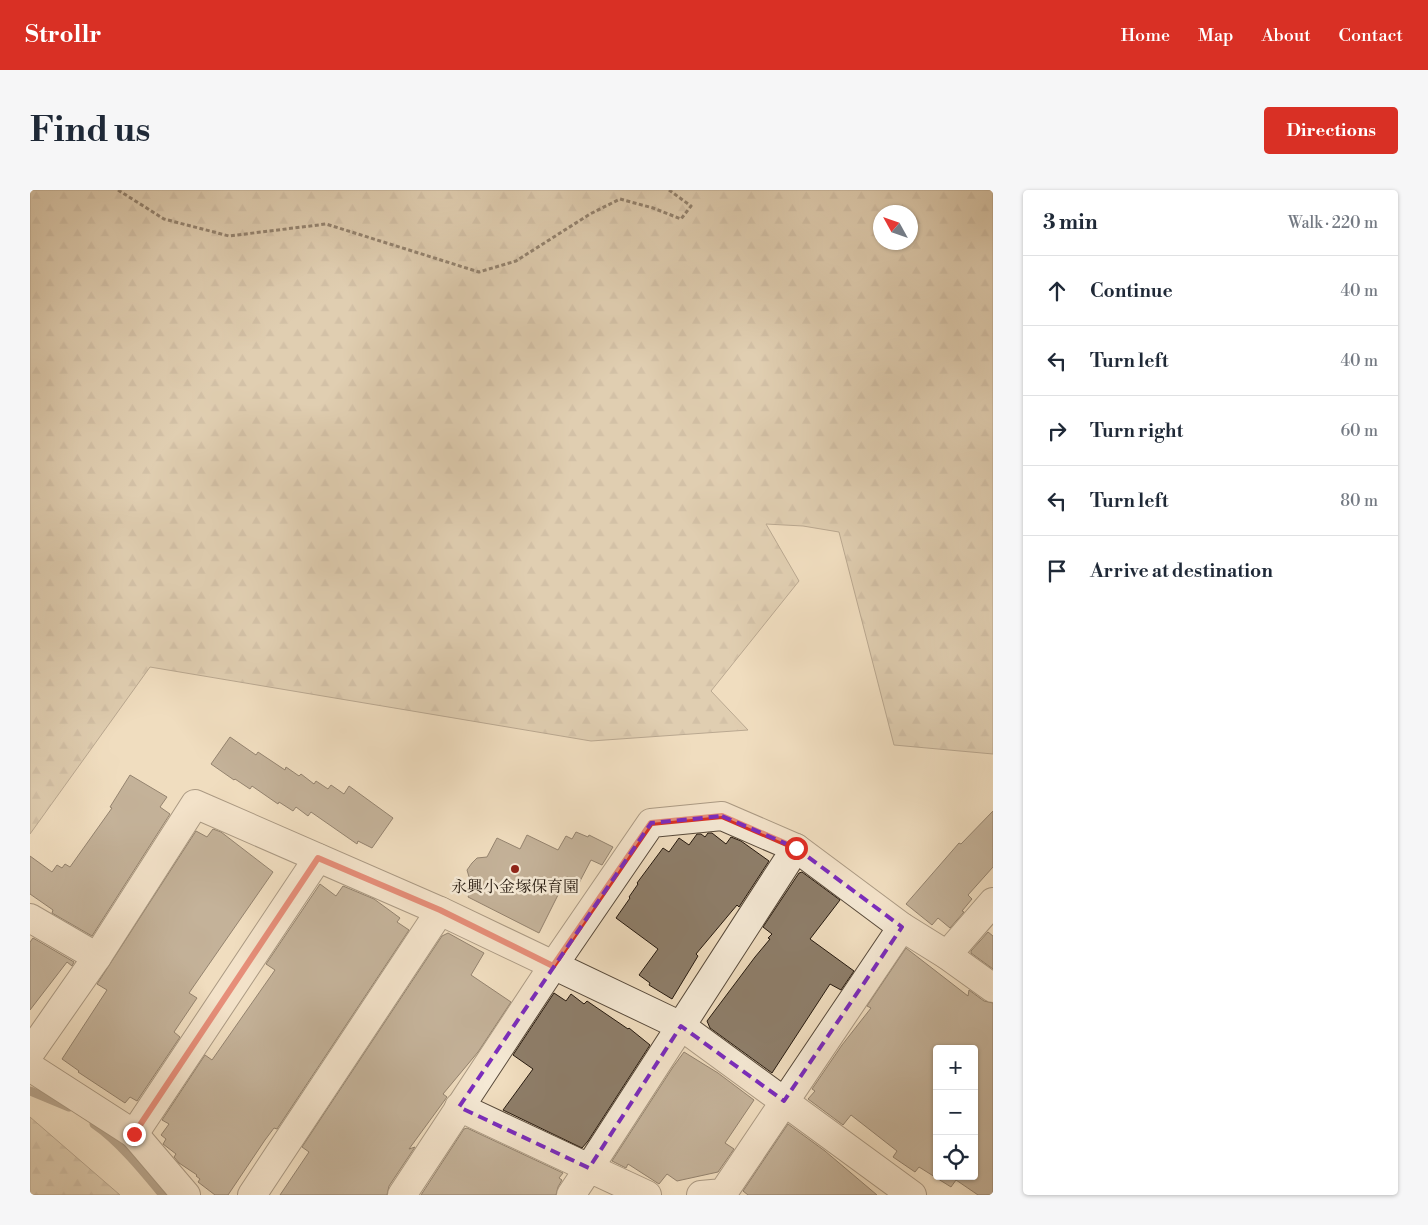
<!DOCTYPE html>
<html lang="en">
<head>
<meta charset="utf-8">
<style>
  :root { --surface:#fff; --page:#f6f6f7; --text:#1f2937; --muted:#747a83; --line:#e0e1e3; --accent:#d93025 }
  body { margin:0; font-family:"Libre Bodoni","Noto Serif JP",serif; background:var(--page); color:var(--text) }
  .controls { position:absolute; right:15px; bottom:15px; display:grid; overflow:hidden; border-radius:5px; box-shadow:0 1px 4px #0004 }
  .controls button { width:45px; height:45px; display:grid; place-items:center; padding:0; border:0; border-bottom:1px solid var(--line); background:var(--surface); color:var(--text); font:25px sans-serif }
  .compass { position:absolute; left:843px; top:15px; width:45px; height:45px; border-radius:50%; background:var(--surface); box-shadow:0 1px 4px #0004; rotate:310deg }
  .stop { position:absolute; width:15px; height:15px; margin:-11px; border:4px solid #d93025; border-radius:50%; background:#fff }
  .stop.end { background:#d93025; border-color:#fff; box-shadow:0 1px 5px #0008 }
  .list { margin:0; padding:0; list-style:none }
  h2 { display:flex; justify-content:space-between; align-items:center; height:65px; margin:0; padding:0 20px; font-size:21px }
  h2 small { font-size:16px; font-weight:400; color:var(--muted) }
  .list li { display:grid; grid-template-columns:32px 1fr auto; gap:15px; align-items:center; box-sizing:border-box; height:70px; padding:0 20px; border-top:1px solid var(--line) }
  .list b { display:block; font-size:19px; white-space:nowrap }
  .list em { font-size:16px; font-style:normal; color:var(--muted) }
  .icon { flex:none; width:28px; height:28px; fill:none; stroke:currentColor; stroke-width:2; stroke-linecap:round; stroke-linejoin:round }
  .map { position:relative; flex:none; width:963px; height:1005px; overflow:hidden; border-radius:5px }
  header { display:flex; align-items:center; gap:30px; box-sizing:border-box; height:70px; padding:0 25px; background:var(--accent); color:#fff }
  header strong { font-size:24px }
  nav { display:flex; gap:28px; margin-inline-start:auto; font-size:18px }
  .intro { display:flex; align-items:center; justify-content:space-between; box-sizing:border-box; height:120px; padding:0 30px }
  h1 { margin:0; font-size:35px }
  .button { padding:12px 22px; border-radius:5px; background:var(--accent); color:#fff; font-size:18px; font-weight:700 }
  main { display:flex; gap:30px; padding:0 30px }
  aside { flex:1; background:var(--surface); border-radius:5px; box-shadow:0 1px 4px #0004 }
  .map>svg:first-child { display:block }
  .forest { fill:url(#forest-firs); stroke:#786a58; fill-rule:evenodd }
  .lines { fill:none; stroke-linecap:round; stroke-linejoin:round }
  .stream { stroke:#756654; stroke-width:9 }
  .building { fill:#8e7e6a; stroke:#24180e; fill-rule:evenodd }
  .street-casing { stroke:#57493a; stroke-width:30 }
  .path { stroke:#24180e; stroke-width:3; stroke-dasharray:4 2.5; stroke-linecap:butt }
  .street { stroke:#f5e9d5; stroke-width:28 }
  .route { stroke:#d93025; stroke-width:6 }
  .marked { fill:none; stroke:#7b2cbf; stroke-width:4; stroke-dasharray:10 6; stroke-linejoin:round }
  .poi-dot { fill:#8f2418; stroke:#f5e9d5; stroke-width:2 }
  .labels { text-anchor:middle; stroke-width:5; stroke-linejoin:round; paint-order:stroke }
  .poi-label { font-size:16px; fill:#24180e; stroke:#f5e9d5 }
</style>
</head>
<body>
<header>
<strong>Strollr</strong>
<nav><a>Home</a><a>Map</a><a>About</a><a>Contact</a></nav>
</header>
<div class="intro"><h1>Find us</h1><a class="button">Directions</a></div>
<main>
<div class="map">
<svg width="963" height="1005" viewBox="0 0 963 1005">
  <defs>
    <pattern id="forest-firs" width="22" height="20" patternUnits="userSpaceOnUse" patternTransform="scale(1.25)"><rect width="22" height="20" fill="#cdbca1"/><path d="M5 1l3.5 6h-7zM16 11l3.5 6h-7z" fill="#b0a189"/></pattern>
  </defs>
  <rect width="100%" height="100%" fill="#f0ddbf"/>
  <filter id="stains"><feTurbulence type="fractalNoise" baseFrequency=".004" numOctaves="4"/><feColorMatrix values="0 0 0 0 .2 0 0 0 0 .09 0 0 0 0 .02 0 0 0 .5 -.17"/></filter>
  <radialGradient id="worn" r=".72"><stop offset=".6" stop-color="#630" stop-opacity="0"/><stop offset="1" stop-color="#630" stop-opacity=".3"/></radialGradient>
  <g class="forest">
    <path d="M0,0H963V564L864,555L809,342L773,336L736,334L769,391L681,501L718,540L561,551L120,477L0,644ZM851,22H881V52H851Z"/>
    <path d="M0,927L90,1005H0Z"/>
  </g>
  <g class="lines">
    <g class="stream">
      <path d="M0,901L39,917"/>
      <path d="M64,934C89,951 114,982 133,1005"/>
    </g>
  </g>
  <g class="building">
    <path d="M200,547L226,565L228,562L255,580L256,577L269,586L271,584L284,594L286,591L298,599L301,595L314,604L319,596L363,628L342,658L328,651L327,654L281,622L278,626L266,617L263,621L249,612L248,614L222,596L220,599L205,589L204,590L181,574Z"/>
    <path d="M100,585L137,607L130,617L140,624L62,746L22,723L23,720L0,704V666L22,682L27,675L32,678L35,674L40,677L82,618L80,617Z"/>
    <path d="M963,621V677L938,705L942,709L932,721L934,722L920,738L908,728L902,735L876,714L929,653L931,654Z"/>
    <path d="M183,639L191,642L243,682L159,803L167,808L144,842L150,847L107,911L100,907L95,913L48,882L49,881L32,869L77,800L67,794L166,641L177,647Z"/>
    <path d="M546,642L558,647L559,645L583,657L572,675L561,670L549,693L537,687L509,743L438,707L442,697L437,680L442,673L447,668L457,667L467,648L490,659L497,645L528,660L536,646L542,649Z"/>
    <path d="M678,643H682L696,654L701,647L711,651L739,671L709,717L707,715L666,764L668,766L642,809L619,795L620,793L609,785L628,759L586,728L600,708L599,707L608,694L607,693L633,658L639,662L649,648L659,655L667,644H671L675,647Z"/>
    <path d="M772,682L810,710L780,749L824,781L811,800L800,794L742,883L680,838L677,831L725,767L740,749L738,748L742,744L733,737L769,683Z"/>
    <path d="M290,694L306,706L313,696L344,709L370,728L367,732L379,740L247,939L244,938L235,950L198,1005H185L168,992L170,989L166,986L167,985L149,973L144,967L146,964L133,954L136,949L131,945L139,934L132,930L175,865L182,870L245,780L236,774Z"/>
    <path d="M958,742L963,746V779L941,763V761Z"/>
    <path d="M418,743L454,763L441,785L481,812L448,862L413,904L417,907L379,959L385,957L359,996L357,1005H250L279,962L272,957L412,746Z"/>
    <path d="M3,748L44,772L42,776L37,772L0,820V752Z"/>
    <path d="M876,758L938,806L939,800L954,811L963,813V1005H948L926,990L921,997L889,977L885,982L863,967L867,961L821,925L813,935L778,909L785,901L782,899L812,855L841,818L837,816ZM907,859H944V986H907Z"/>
    <path d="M524,803L536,811L541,804L554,814L557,811L598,839L599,838L620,855L558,951L552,958L473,920L503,879L483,865Z"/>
    <path d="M654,862L688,883L724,910L695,953L704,959L688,982L647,991L637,984L629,994L598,974L596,978L582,971L643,877Z"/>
    <path d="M758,934L795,961L847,1005H718L713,1001Z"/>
    <path d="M437,938L533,983L529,988L532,990L528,997L526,1005H391L434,939Z"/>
  </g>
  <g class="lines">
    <g class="street-casing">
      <g id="street">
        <path d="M0,728L67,767"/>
        <path d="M917,765L963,712"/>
        <path d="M0,863L67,767L165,614L410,721L651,836L882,1005"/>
        <path d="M0,877L104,944L156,1005"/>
        <path d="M429,917L559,978L766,658"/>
        <path d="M104,944L288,668"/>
        <path d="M222,1005L410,721"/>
        <path d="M372,1005L523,776L621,633L692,626L766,658L872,737L917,765L963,798"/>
        <path d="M541,1005L559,978L617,1005"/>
        <path d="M671,1005L693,1003L872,737"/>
      </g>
    </g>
    <path class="path" d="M88,0L134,29L199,46L296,34L449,82L486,71L560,24L590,9L623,18L651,29L661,16L639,0"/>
    <use href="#street" class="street"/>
  </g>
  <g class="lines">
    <path class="route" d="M104,944L288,668L410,720L523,776L621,633L692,626L766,658"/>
  </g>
  <path d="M0 0H963V1005H0ZM692,626L766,658L872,737L754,911L651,836L559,978L429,917L621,633Z" fill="#f0ddbf" fill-opacity=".55" fill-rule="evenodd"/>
  <path class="marked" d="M692,626L766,658L872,737L754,911L651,836L559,978L429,917L621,633Z"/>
  <circle class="poi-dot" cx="485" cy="679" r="5"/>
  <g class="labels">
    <g class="poi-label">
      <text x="485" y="702">永興小金塚保育園</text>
    </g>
  </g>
  <rect width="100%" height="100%" filter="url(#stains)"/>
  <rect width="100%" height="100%" fill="url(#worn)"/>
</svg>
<div class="controls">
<button>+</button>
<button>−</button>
<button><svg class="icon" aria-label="locate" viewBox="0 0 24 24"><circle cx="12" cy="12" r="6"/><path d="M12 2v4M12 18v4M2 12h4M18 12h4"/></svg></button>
</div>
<svg class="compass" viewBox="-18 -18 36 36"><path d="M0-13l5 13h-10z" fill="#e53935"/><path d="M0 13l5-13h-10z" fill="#747a83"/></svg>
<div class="stop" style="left:766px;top:658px"></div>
<div class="stop end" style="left:104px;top:944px"></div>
</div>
<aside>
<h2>3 min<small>Walk · 220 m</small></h2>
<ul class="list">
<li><svg class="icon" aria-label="ahead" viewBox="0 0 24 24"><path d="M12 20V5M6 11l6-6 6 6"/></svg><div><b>Continue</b></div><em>40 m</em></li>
<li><svg class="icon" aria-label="left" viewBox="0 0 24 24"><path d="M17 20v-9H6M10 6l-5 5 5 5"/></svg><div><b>Turn left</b></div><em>40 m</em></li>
<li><svg class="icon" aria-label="right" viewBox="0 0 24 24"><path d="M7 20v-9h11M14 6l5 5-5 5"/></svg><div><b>Turn right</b></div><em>60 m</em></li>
<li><svg class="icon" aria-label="left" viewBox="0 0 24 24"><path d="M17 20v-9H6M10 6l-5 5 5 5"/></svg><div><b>Turn left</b></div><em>80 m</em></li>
<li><svg class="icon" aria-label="arrive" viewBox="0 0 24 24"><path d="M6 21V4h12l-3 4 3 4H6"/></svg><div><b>Arrive at destination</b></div></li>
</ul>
</aside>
</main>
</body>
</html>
